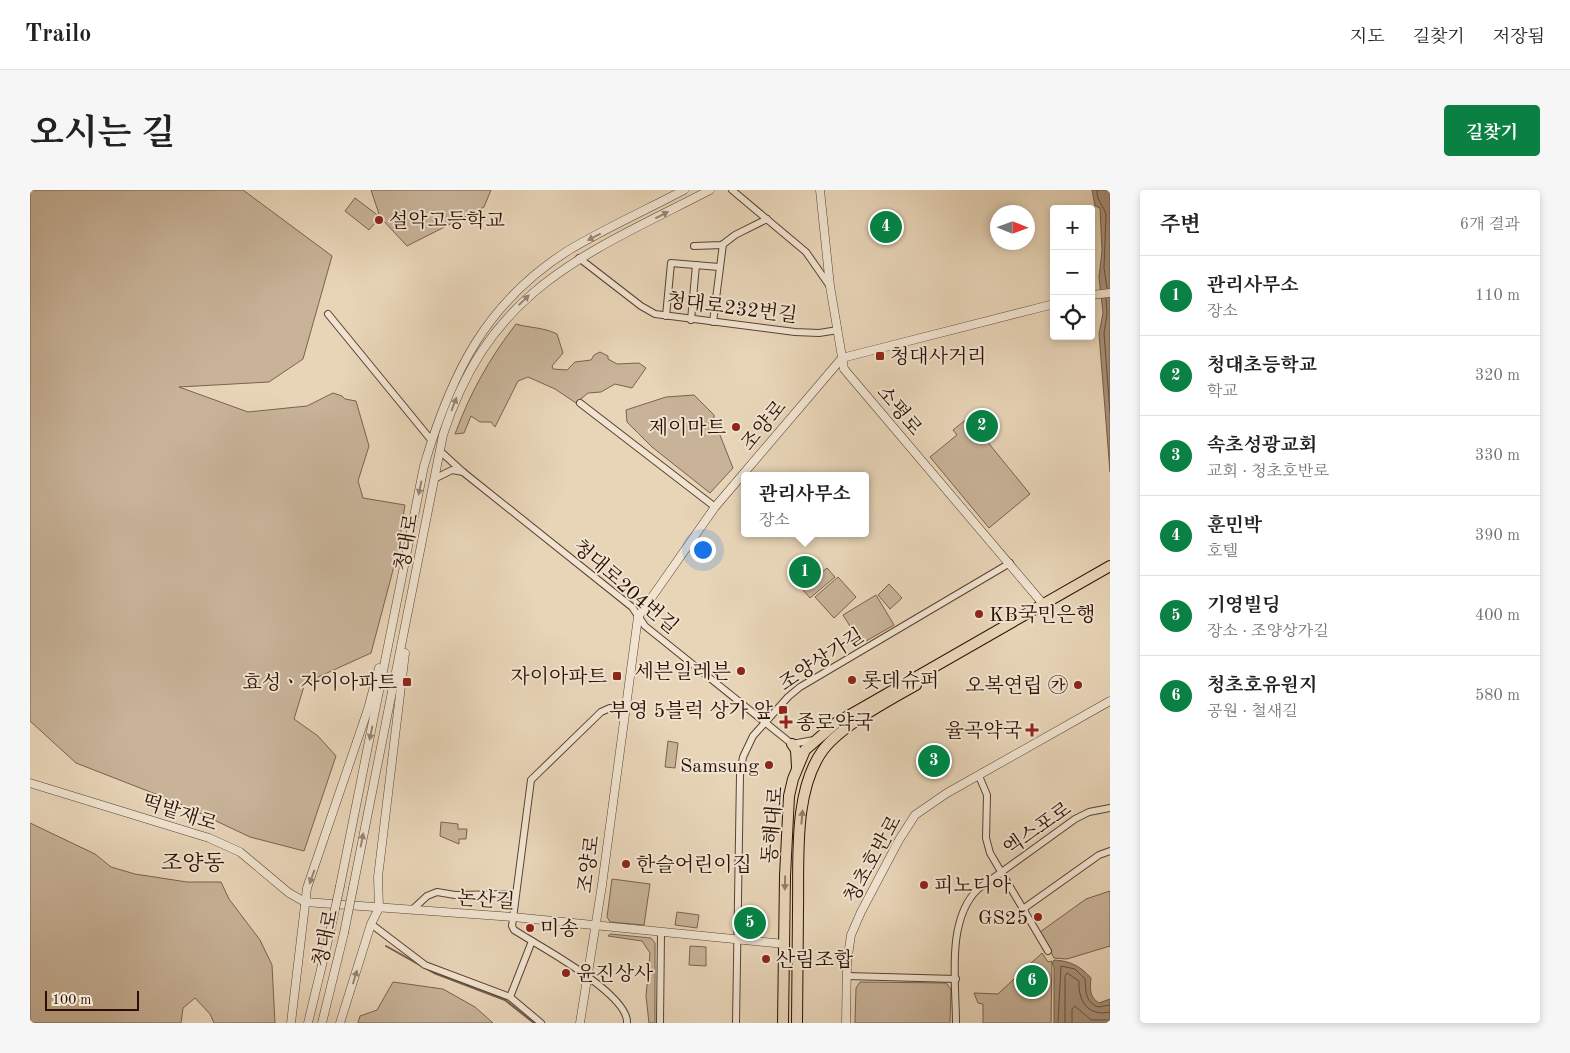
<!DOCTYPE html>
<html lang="ko">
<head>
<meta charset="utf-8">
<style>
  :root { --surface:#fff; --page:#f6f6f6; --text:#222; --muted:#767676; --line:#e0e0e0; --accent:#0b8043 }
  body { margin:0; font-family:"Old Standard TT","Noto Serif KR",serif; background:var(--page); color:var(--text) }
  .controls { position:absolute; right:15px; top:15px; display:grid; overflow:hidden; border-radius:5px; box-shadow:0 2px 8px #0003 }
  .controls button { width:45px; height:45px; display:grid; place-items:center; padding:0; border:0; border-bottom:1px solid var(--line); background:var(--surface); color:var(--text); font:25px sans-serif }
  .compass { position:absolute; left:960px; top:15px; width:45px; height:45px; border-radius:50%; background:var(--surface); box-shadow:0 2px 8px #0003; rotate:91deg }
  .scale { position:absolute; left:15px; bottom:12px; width:94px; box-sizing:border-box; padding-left:5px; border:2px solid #2c0f04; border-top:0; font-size:14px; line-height:18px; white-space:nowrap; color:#2c0f04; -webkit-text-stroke:4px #f0e4d1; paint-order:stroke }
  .you { position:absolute; left:672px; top:359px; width:18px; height:18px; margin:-12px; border:4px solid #fff; border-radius:50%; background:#1a73e8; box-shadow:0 0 0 8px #1a73e833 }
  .badge { display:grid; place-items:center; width:32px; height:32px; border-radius:50%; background:var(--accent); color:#fff; font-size:16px; font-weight:700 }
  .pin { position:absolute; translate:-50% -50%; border:2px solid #fff; box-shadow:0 1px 5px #0006 }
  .popup { position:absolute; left:711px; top:282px; width:128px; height:65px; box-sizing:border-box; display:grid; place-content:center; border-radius:5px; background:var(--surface); filter:drop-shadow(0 1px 4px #0005); font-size:16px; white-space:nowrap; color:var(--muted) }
  .popup b { font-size:19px; color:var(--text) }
  .popup::after { content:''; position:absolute; left:50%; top:100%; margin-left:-10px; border:10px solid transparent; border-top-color:var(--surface) }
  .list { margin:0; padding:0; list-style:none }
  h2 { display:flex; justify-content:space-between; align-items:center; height:65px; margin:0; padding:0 20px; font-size:21px }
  h2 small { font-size:16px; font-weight:400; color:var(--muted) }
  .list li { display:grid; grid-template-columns:32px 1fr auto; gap:15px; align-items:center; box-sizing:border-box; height:80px; padding:0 20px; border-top:1px solid var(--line) }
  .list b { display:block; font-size:19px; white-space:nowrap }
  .list p { margin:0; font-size:16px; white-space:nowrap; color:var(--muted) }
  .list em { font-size:16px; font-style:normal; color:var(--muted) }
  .icon { flex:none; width:28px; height:28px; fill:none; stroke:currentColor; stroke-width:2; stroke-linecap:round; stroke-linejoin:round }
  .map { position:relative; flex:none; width:1080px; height:833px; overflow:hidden; border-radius:5px }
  header { display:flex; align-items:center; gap:30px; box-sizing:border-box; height:70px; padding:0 25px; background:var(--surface); border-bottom:1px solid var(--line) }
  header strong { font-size:24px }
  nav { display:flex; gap:28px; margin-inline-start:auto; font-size:18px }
  .intro { display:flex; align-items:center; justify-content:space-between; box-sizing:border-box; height:120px; padding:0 30px }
  h1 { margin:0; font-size:35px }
  .button { padding:12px 22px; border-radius:5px; background:var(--accent); color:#fff; font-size:18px; font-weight:700 }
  main { display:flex; gap:30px; padding:0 30px }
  aside { flex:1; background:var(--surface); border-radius:5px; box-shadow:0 2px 8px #0003 }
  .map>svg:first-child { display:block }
  .green { fill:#c8b399; stroke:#7a614e }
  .water { fill:#a8927b; stroke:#765e4b }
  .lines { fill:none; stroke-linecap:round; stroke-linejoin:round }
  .shore { stroke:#6a5040; stroke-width:1 }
  .stream { stroke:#765e4b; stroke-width:2 }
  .minor-casing { stroke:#5b4031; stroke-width:8 }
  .tertiary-casing { stroke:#5b4031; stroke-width:9 }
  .primary-casing { stroke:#2c0f04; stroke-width:12 }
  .minor { stroke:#f0e4d1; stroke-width:6 }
  .tertiary { stroke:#f0e4d1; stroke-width:8 }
  .primary { stroke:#e8d5b8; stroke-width:10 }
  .tertiary-bridge-casing { stroke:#5b4031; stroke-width:9; stroke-linecap:butt }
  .tertiary-bridge { stroke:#f0e4d1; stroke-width:8 }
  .oneway { fill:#988475 }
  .oneway2 { fill:#937c67 }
  .poi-dot { fill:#8f2418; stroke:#f0e4d1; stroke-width:2 }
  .labels { text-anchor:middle; stroke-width:4; stroke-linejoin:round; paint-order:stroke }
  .poi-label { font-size:20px; fill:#2c0f04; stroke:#f0e4d1; text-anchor:start }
  .street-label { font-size:20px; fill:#2c0f04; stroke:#f0e4d1 }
  .quarter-label { font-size:22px; fill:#2c0f04; stroke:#f0e4d1 }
</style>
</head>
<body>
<header>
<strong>Trailo</strong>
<nav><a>지도</a><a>길찾기</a><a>저장됨</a></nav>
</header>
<div class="intro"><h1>오시는 길</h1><a class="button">길찾기</a></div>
<main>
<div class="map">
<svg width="1080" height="833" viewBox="0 0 1080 833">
  <rect width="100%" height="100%" fill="#e8d5b8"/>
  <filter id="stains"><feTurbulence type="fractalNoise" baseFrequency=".004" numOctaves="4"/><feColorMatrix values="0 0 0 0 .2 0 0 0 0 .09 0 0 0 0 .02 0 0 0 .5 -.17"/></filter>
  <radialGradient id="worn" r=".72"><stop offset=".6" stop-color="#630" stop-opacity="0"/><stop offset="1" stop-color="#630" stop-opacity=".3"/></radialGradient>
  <g class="green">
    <path d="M0,0H213L302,66L273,169L239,192L149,197L218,222L277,216L303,203L312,206L315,209L326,211L339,256L328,291L333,308L375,315L367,365L341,463L275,493L264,529L288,546L306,566L274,661L220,647L146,612L46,573L0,531Z"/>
    <path d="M341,0H461L454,17L377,56L350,27L339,40L315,21L325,8L350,27Z"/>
    <path d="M486,134C499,138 513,137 527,144L533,163L522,176L523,179L537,180L545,172L561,170L564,165L570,162L578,166V169L587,174L609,173L616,178L602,198L585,194L571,202L558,203L546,213L525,199L498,187L488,191L465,237L461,232H450L441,226L434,243L425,244C440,203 459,169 486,134Z"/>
    <path d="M664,205L684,225V230L703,278L680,303L622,257L597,232L596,220L636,207Z"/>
    <path d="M938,228L1000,304L959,338L900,267L927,245L923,240Z"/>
    <path d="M797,378L805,387L780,408L772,399Z"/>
    <path d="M808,387L826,407L804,428L785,407Z"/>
    <path d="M859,394L872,408L860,419L848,405Z"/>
    <path d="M846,405L864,435L831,454L813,425Z"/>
    <path d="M638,551L648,553L645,578L635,577Z"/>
    <path d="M411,632L428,634V639H437L436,649H429V654L410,646Z"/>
    <path d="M0,633L65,664L81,677L105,684L157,692H191L199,709L230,750L242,775L245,833H184L180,824L165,808L153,818L151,833H0Z"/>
    <path d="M582,689L620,694L614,735L580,732L577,727Z"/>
    <path d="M1080,701V756L1037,769L1024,768L1010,742L1056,709Z"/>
    <path d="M647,722L669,725L667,738L645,735Z"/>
    <path d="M580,744L621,748L625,753V833H619L616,806L620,763L612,751L578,746Z"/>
    <path d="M660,756L676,757V776L659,775Z"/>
    <path d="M1012,763L1018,772L1022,771L1021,833H953V814L948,813L944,803L968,804Z"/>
    <path d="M363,792L413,799L445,817L463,833H328L330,826L347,820Z"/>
    <path d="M830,792L916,793L921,799L920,833H825L826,798Z"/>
  </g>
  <g class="water">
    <path d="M1062,0H1080V282L1069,144L1073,123L1069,87L1072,61L1070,18L1065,16Z"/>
    <path d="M1024,770C1041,771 1050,776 1061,788C1060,798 1059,807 1069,813L1080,809V833H1024V776L1022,774Z"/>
  </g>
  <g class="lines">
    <g class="shore">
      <path d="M1067,0C1066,11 1074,15 1076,25L1074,78L1077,98"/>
      <path d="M1076,108L1077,124L1074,143L1080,223"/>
      <path d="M1028,833L1031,776L1045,779L1055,789C1056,801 1055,812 1068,817L1080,815"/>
      <path d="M1035,833V786L1037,783L1049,791C1048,811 1058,827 1080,822"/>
      <path d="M1042,833V819L1045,816L1061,830H1080"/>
    </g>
    <path class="stream" d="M356,756L404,783L475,810L504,833"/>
    <g class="minor-casing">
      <g id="minor">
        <path d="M702,0L776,62L799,95"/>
        <path d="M664,56L692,55L705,45L737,29"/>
        <path d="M549,68L611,116L625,124L765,142L789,143L808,140"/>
        <path d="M298,124L402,251"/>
        <path d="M636,126L641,73L689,77"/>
        <path d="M661,130L666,75"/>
        <path d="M683,132L693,54"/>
        <path d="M550,213L685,317"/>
        <path d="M410,261L433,282L602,417L615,436L762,554L784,550"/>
        <path d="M404,289L422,280L433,282"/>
        <path d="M949,586L957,605L956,648L960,663L1018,761"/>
        <path d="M993,719L1069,665L1080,661"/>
        <path d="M382,720L397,706L407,702L425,705L486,704"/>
        <path d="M341,734L395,775L480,807L511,833"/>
        <path d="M502,751C524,764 599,807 597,833"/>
        <path d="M817,786L926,789"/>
        <path d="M480,807L502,751L484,740L482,736L501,590L571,522L580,518L595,519"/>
        <path d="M630,833L631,742"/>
        <path d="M706,833L710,585L713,567L723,546L758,507L770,497L980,373"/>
        <path d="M926,833C926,792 916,730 948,699L1045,629L1059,622L1080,618"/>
      </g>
    </g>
    <g class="tertiary-casing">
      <g id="tertiary">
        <path d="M790,0L800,96L814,179L1014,415"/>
        <path d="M1061,105L1080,103"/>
        <path d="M0,593L179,648L210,662L259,703L275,712L483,727L754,754"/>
        <path d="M310,696L394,276C421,184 456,112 539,60C576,38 616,20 654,0"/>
        <path d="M323,698L413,245C460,98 554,65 680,0"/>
        <path d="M261,833L277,698L338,519L349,478"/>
        <path d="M278,833L300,742"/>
        <path d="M292,833L314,743"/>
        <path d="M310,833L341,734L349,718L348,687L375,463"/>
        <path d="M550,833L572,695L608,427L685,317L812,168L1024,114"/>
        <path d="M816,833L817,772L821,745L831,722L869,650L885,625L917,603L1080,511"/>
      </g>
    </g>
    <g class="primary-casing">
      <g id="primary">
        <path d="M762,554L766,560L767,577"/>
        <path d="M753,833L755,686L759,606L763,589L775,560L806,533L1080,376"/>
        <path d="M767,833C767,795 768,757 768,719C769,670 763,601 793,560C811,536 859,510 886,495"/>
      </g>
    </g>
    <use href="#minor" class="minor"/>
    <use href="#tertiary" class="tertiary"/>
    <use href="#primary" class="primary"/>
    <g class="tertiary-bridge-casing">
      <g id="tertiary-bridge">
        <path d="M300,742L310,696"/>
        <path d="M314,743L323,698"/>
      </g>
    </g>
    <use href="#tertiary-bridge" class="tertiary-bridge"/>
  </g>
  <defs><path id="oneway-solid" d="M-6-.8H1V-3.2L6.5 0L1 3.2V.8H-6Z" transform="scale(1.25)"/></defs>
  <g class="oneway">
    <use href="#oneway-solid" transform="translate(632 25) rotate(-27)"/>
    <use href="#oneway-solid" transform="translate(564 47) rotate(153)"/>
    <use href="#oneway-solid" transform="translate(494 110) rotate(-44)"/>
    <use href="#oneway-solid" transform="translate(424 214) rotate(-69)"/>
    <use href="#oneway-solid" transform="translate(390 298) rotate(102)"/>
    <use href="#oneway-solid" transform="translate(341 543) rotate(102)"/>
    <use href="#oneway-solid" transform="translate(332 650) rotate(-79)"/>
    <use href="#oneway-solid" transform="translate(282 687) rotate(110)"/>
    <use href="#oneway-solid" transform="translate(325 787) rotate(-73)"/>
  </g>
  <g class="oneway2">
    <use href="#oneway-solid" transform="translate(772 627) rotate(-85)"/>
    <use href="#oneway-solid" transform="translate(755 693) rotate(91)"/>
  </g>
  <g class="poi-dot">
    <circle cx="349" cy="30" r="5"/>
    <rect x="845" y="161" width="10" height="10" rx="2.5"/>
    <circle cx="706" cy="237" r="5"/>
    <circle cx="949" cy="424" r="5"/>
    <circle cx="711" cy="481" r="5"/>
    <rect x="582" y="481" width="10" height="10" rx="2.5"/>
    <circle cx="822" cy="490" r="5"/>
    <rect x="372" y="487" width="10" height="10" rx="2.5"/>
    <circle cx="1048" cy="495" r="5"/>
    <rect x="748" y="515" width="10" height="10" rx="2.5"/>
    <path d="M753.5 524.5h5v5h5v5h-5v5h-5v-5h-5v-5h5z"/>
    <path d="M999.5 532.5h5v5h5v5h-5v5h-5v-5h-5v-5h5z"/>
    <circle cx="739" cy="575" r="5"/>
    <circle cx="596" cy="674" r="5"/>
    <circle cx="894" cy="695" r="5"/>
    <circle cx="1008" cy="727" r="5"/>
    <circle cx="500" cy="738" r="5"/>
    <circle cx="736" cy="769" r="5"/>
    <circle cx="536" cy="783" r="5"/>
  </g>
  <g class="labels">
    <g class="poi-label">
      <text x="359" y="37">설악고등학교</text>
      <text x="860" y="173">청대사거리</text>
      <text x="696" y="244" text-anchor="end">제이마트</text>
      <text x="959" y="431">KB국민은행</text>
      <text x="701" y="488" text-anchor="end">세븐일레븐</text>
      <text x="577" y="493" text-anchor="end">자이아파트</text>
      <text x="832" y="497">롯데슈퍼</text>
      <text x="367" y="499" text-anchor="end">효성ㆍ자이아파트</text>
      <text x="1038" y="502" text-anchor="end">오복연립 ㉮</text>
      <text x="743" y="527" text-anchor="end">부영 5블럭 상가 앞</text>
      <text x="766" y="539">종로약국</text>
      <text x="992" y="547" text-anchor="end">율곡약국</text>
      <text x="729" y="582" text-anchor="end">Samsung</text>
      <text x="606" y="681">한슬어린이집</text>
      <text x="904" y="702">피노디아</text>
      <text x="998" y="734" text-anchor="end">GS25</text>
      <text x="510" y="745">미송</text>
      <text x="746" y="776">산림조합</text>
      <text x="546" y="790">윤진상사</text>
    </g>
    <g class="street-label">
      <text transform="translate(702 117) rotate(7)" y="7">청대로232번길</text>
      <text transform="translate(870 220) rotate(50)" y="7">소평로</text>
      <text transform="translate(733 235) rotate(-50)" y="7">조양로</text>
      <text transform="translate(376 352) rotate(-80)" y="7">청대로</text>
      <text transform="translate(596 396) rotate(41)" y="7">청대로204번길</text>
      <text transform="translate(791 469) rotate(-33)" y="7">조양상가길</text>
      <text transform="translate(150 622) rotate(18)" y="7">떡밭재로</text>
      <text transform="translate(742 635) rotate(-85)" y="7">동해대로</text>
      <text transform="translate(1007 638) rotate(-35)" y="7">엑스포로</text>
      <text transform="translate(842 669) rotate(-61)" y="7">청초호반로</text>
      <text transform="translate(558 674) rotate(-82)" y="7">조양로</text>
      <text transform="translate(456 709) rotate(4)" y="7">논산길</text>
      <text transform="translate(295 748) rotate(-78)" y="7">청대로</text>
    </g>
    <g class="quarter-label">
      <text x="163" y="680">조양동</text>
    </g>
  </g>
  <rect width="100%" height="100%" filter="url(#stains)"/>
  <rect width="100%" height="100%" fill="url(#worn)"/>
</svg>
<div class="controls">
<button>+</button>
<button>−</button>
<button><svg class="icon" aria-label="locate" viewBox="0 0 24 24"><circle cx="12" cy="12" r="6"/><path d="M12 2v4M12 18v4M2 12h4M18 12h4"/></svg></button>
</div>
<svg class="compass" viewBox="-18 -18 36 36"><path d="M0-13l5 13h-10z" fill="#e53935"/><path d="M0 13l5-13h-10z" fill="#767676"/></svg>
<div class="scale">100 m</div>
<div class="you"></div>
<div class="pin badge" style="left:775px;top:382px">1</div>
<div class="popup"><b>관리사무소</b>장소</div>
<div class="pin badge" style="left:952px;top:236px">2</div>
<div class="pin badge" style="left:904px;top:571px">3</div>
<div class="pin badge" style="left:856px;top:37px">4</div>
<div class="pin badge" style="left:720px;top:733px">5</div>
<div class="pin badge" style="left:1002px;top:791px">6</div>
</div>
<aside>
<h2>주변<small>6개 결과</small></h2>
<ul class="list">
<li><span class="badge">1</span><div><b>관리사무소</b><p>장소</p></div><em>110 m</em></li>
<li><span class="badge">2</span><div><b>청대초등학교</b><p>학교</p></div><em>320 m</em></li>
<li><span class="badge">3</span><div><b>속초성광교회</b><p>교회 · 청초호반로</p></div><em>330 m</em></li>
<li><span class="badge">4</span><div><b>훈민박</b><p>호텔</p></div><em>390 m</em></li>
<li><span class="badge">5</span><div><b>기영빌딩</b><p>장소 · 조양상가길</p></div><em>400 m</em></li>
<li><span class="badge">6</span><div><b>청초호유원지</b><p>공원 · 철새길</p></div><em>580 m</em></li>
</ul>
</aside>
</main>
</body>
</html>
